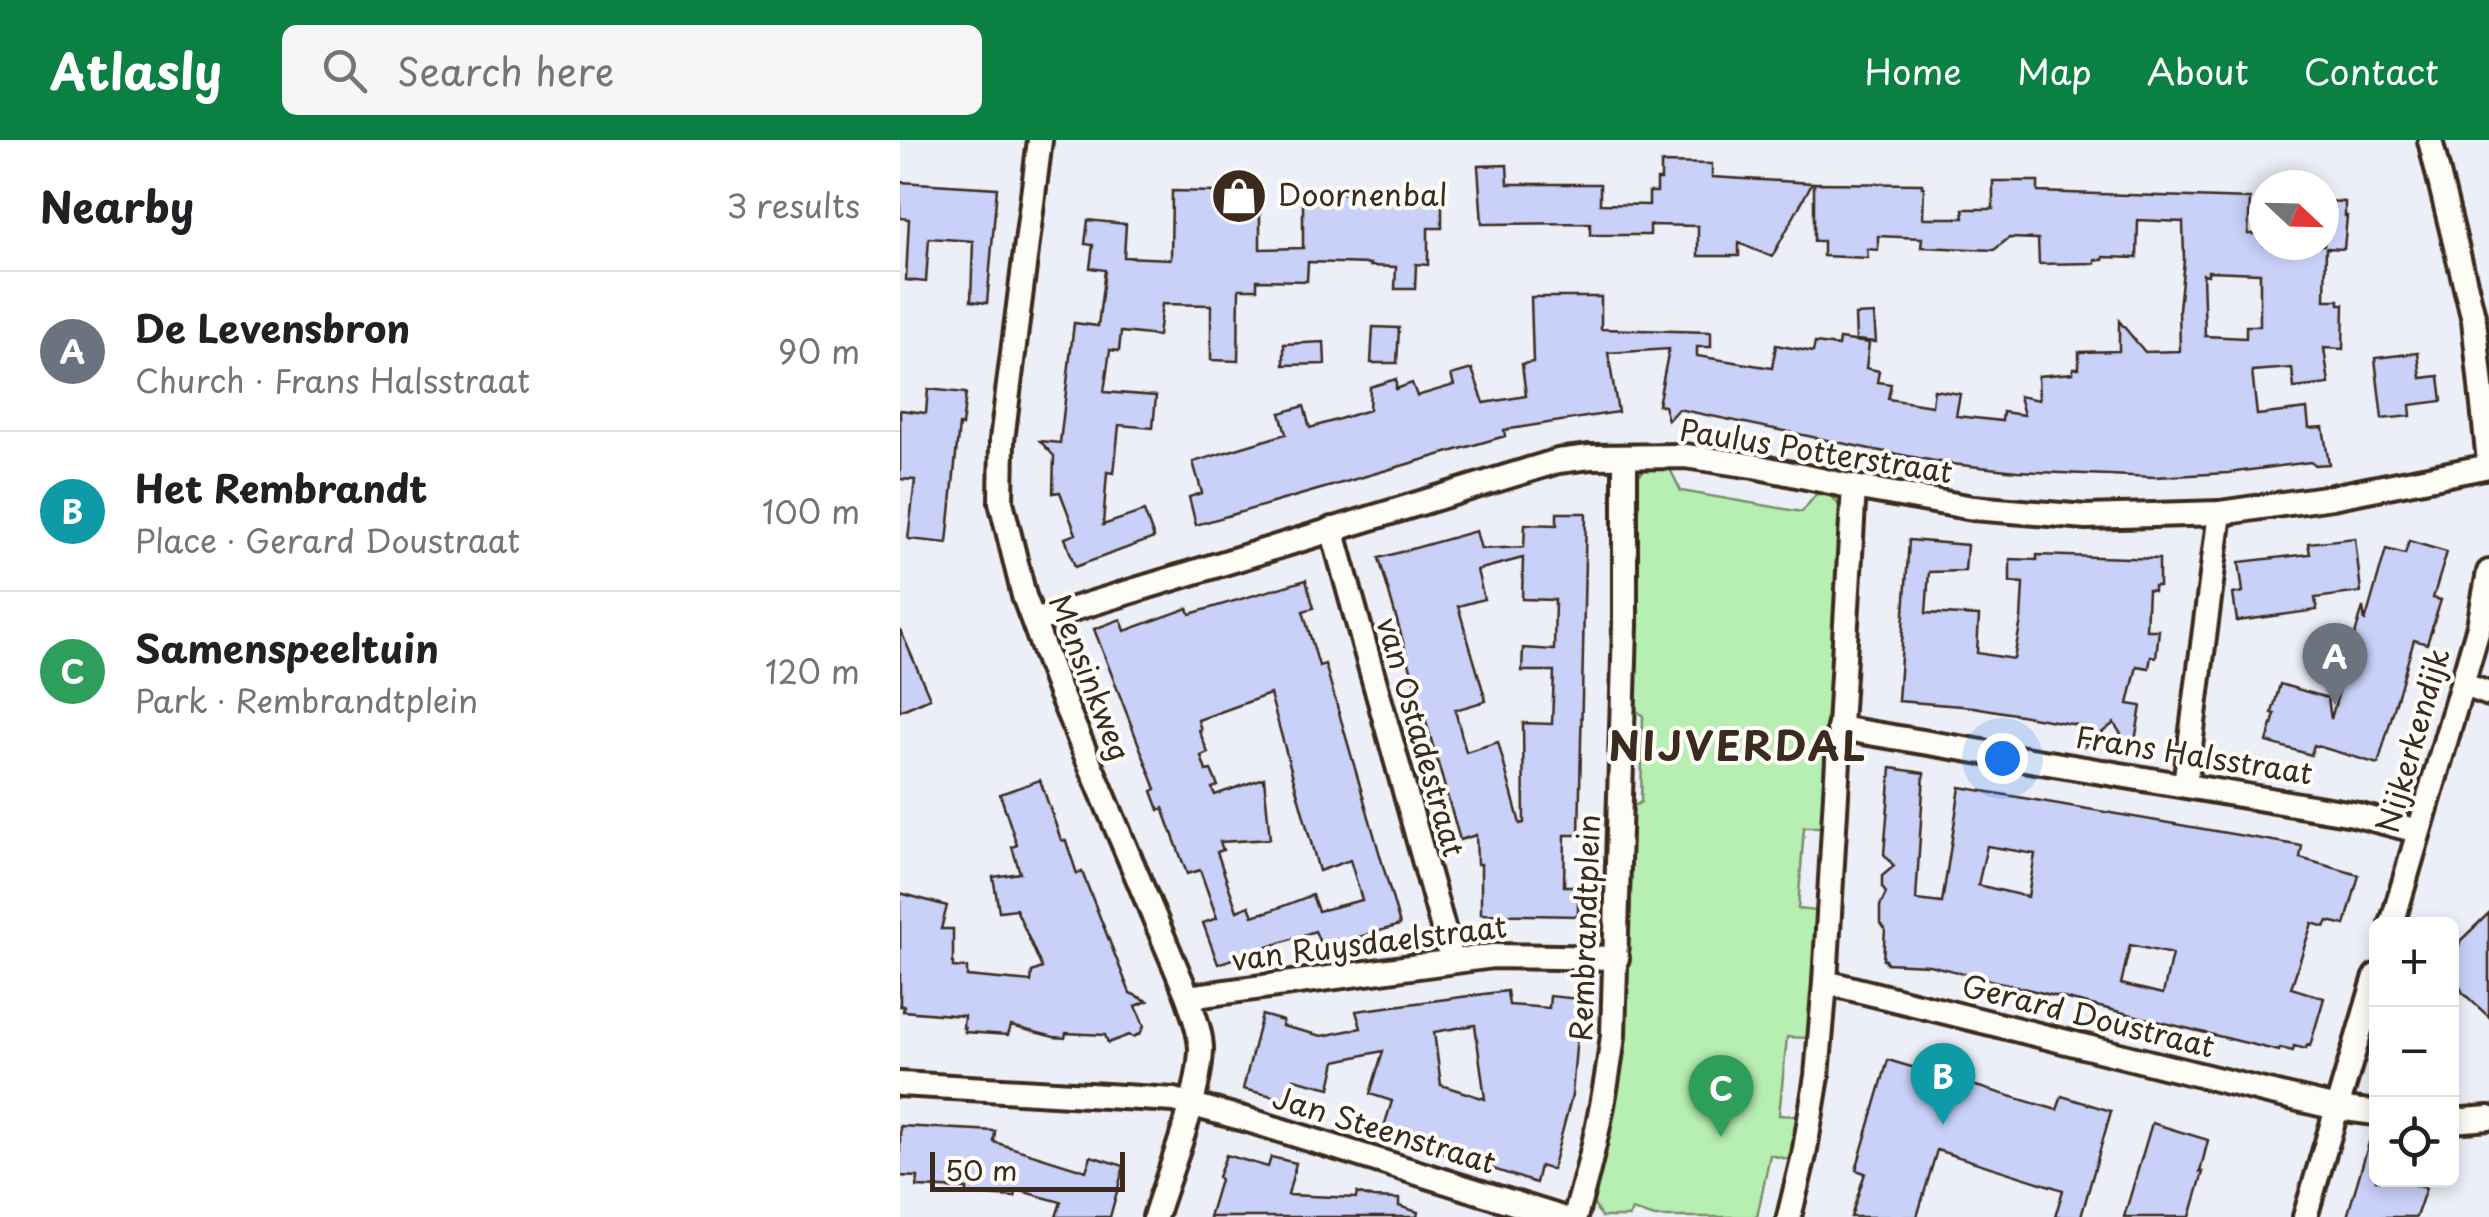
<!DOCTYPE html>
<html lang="en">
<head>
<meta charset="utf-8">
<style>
  :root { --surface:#fff; --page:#f6f6f6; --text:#202124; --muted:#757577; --line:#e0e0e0; --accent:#0b8043 }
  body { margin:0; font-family:"Playpen Sans",sans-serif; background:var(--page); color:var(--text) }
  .controls { position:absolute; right:30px; bottom:30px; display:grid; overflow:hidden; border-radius:15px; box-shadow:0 5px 15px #0003 }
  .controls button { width:90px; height:90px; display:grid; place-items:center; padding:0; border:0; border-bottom:2px solid var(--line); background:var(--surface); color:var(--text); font:50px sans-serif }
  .compass { position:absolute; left:1349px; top:30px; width:90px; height:90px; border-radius:50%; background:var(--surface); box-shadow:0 5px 15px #0003; rotate:112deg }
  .scale { position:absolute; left:30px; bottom:25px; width:195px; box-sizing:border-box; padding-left:10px; border:5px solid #3b2a1e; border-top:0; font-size:28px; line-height:35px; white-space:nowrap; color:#3b2a1e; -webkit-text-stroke:8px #fdfcf7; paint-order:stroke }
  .you { position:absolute; left:1102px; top:618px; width:35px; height:35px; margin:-25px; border:8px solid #fff; border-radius:50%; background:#1a73e8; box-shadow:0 0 0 15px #1a73e833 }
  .badge { display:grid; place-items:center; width:65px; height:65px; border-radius:50%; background:var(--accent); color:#fff; font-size:32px; font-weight:700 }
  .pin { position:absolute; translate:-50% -82px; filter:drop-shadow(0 2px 5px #0008) }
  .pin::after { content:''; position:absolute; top:52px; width:35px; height:30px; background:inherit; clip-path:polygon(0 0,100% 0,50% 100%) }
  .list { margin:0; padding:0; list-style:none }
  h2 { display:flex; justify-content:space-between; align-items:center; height:130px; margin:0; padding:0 40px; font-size:42px }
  h2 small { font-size:32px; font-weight:400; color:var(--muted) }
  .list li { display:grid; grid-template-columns:65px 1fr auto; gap:30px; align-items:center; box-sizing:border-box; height:160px; padding:0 40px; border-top:2px solid var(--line) }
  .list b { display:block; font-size:38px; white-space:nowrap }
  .list p { margin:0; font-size:32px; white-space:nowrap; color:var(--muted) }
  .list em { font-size:32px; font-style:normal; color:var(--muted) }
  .icon { flex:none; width:55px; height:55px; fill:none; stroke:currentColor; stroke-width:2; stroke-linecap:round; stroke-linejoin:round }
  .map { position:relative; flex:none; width:1589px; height:1077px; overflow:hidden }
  header { display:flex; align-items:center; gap:60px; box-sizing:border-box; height:140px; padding:0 50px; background:var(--accent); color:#fff }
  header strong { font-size:48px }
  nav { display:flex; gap:55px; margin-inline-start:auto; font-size:35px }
  .search { width:700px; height:90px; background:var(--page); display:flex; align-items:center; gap:25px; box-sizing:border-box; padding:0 35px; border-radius:15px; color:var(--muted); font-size:38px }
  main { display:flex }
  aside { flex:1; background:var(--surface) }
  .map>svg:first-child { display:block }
  .green { fill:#b7eeb1; stroke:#798c68; stroke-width:2.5 }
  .building { fill:#c9d1f9; stroke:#3b2a1e; stroke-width:2.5; fill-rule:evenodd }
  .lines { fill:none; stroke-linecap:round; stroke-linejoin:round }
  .street-casing { stroke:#3b2a1e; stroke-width:30 }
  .street { stroke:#fdfcf7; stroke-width:22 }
  .labels { text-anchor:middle; stroke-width:8; stroke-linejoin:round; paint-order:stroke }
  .poi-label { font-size:30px; fill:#3b2a1e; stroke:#fdfcf7; text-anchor:start }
  .street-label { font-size:30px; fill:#3b2a1e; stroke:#fdfcf7 }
  .district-label { font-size:40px; font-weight:bold; letter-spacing:2.5px; fill:#3b2a1e; stroke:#fdfcf7 }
</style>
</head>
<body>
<header>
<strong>Atlasly</strong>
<div class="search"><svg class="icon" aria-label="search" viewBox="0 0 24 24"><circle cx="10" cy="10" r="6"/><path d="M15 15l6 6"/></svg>Search here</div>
<nav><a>Home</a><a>Map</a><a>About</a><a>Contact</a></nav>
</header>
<main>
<aside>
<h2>Nearby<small>3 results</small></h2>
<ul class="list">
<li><span class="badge" style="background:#6b7280">A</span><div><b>De Levensbron</b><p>Church · Frans Halsstraat</p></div><em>90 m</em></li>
<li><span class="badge" style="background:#0f9aa8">B</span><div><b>Het Rembrandt</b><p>Place · Gerard Doustraat</p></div><em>100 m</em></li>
<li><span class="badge" style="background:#2e9e5b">C</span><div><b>Samenspeeltuin</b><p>Park · Rembrandtplein</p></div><em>120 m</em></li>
</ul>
</aside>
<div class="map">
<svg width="1589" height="1077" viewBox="0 0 1589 1077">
  <rect width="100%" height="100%" fill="#edeff8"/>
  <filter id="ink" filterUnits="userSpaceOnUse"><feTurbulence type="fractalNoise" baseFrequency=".01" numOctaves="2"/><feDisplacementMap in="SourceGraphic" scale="20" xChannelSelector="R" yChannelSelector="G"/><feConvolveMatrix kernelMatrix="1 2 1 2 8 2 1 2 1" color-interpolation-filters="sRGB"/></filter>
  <g filter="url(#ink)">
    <path class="green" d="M748,326L769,327L781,351L902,372L918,352C932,355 938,360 942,374L922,687H904L898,769L917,771L908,898L887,897L879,975L900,976L891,1020L870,1015L857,1077H755L732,1070L729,1077H701L693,1063V1055C702,1022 738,887 722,862L728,804L731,668L741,662L743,576L733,568L739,366L733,357L734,340Z"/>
    <g class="building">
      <path d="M761,23L812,24V37L912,43L872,117L839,103V116H798V86L750,85V95H690V83L582,84L578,26L607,25L608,44H700V64L749,65V52H757V40H761Z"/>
      <path d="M1093,41H1138V52L1350,59L1348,94H1364V105H1424V61L1445,62V76H1447L1444,109L1426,108L1425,160H1439V164H1444L1443,209L1424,208L1429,244L1394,248L1392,228L1352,231L1357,275L1407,269L1409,288L1423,287L1429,324L1415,325L1410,322L1328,333L1255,337L1117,331L1051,324L975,310L778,269L768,280L764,266L758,265L769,209L708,213L718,272L604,290L605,296L296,385L289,357L302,353L293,322L386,294L380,273L404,266L410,288L469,270L470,247L496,239V249L512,243L517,256L554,245L551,235L572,229L584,263L626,256L622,224L633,222L631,157H701V189L811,192V207H797V216L872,228L876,205L913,212L915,203L938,206L939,199L969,203L966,228L979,231L977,242L991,244L988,259L1032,266L1034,250L1060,254L1056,276L1102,281L1103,272L1124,275L1119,256L1139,260L1138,236L1173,233V228H1179V212L1219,211V181L1245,212L1280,211L1279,169L1284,120L1283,82L1238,80L1237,118L1203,117V120H1195V123L1139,124L1138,99L1109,98L1094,110L1021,107L1022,98L978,96V110L967,109L968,118L923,116V101H914V43L1022,44V47H1024L1023,78H1064L1063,69H1093ZM1308,131L1360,133V186H1346V198L1305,196L1303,134L1308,135Z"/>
      <path d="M0,42L97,48L87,163L71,161L73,101L29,98L26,142L6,140L9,79L0,78Z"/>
      <path d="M272,51L360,53V109L403,108V52L542,56V88H528V125L516,124L515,149H495L496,127L470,126V124L408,122L407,141L357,140V149H339L338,221L311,220V165L262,164L258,196L221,192L219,211L210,210L204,252L256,256L253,288L219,285L214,333L207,332L203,385L244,371L254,398L175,427L165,398L176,394L160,352L153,353L154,316L140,301L160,303L174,183L198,186L205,130L190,128L193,105L185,104L188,80L226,84L224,117L271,119Z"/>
      <path d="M974,174L976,202L956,200L955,175Z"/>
      <path d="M473,187L499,188L497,223H471Z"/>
      <path d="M424,202L425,224L384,225V204Z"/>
      <path d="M1518,213L1521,238L1539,236L1542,261L1510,265L1511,276L1482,279L1475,218Z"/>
      <path d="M28,249L66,253L62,286L59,285L47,403L8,399L15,340L0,339V270L26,273Z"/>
      <path d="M657,373H686L679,695H665L664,746H678V776L581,774V724H577L576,695L560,700L479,418L576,391L581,409L624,407L625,384L657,385ZM623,418L622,459L655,460L654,510L623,508L622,531H654L652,584L623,583L624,683L620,684L598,602L566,612L555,570L586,561L558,466L584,459L577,430Z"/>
      <path d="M1455,398L1461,452L1415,458L1417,470L1337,481L1333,454L1343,452L1339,422L1410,414L1408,403Z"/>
      <path d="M1009,400L1067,405L1065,431L1029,432L1026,473L1079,476L1077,513L1114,519L1121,480L1123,443L1110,442V419L1137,420V415L1259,419V446H1254V451L1248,450L1246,490H1259L1256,517L1251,516L1249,528L1237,526L1228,564L1241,566L1233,613L1214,583L1185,606L1189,587L1074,567L998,561Z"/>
      <path d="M1509,401L1547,412L1533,458L1541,460L1527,504L1514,500L1478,624L1414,605L1411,615L1367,602L1375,574L1372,573L1380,544L1428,558L1431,579L1463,467L1465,482L1486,409L1505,414Z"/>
      <path d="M406,440L414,468L403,471L419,526L425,524L500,785L422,808L415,791L318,824L303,783L317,778L300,730L287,734L263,668L259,670L252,651L256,649L194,489L221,479L225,491L288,468L290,474ZM370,554L419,731L450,720L462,760L418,771L412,755L365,773V772L353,776L349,766L337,771L317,712L323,710L320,702L370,699L364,638L315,655L312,648L318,646L311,630L306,631L301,616L308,613L299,590H301L298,580Z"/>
      <path d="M0,489L30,558L0,571Z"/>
      <path d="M991,628L1024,633L1016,760L1042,763L1060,647L1402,706L1400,718L1459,735L1445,785L1428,781L1425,787L1412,783L1391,848L1424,858L1410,906L1407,905L1406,909L1394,906L1393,911L1380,908L1379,911L1029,825L986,823V820H983L985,789L980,782V766L986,753L982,747V736L994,726L984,714ZM1087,706L1135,714L1128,757L1078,745ZM1230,805L1272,814L1263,854L1221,844Z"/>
      <path d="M140,640L161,700L166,701L177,734L182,732L230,853L248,861L236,866L244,886L240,894L233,897L229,895L208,903L205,895L166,893L165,898L154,897L111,886L108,895L65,892V888H63L64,876L3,871L4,866H0V753L47,766L41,789H53V827L67,828V836L131,842L132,832L142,828L116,769L99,771L93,737L120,733L112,707L117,705L100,654Z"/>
      <path d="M1589,773V877L1563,853L1556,839L1554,823L1561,800Z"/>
      <path d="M607,851L609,865L649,868L650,856L680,859L672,955L652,1030L640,1026L636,1043L482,993L492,961L470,954L483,911L436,921L430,948L394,939L389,960L343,949L362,875L383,881L382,886L422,896L461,888L456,871ZM575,885L585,959L541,945L534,892Z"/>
      <path d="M988,920L1157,970L1162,956L1211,971L1181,1077H1155L1163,1050L1037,1010L1017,1077H951L965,1033L956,1030Z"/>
      <path d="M1252,983L1308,1000L1300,1032H1303L1290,1077H1224Z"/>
      <path d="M0,986L95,991L94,1002L186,1031L191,1016L224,1026L210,1077H156L161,1062L117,1050L115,1057L67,1054V1049L17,1047L18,1037L0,1036Z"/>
      <path d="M1471,996L1476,997V1040H1498L1526,1048L1516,1077H1447Z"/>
      <path d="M326,1015L368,1027L371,1017L396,1023L388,1055L456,1058L457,1053L473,1058L499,1059V1066L518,1072L517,1077H309L320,1040L318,1037Z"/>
    </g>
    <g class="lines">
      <g class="street-casing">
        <g id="street">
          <path d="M140,0L102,300L101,362L124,456L160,553L288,857C293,874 301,892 301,910C299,959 270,1029 255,1077"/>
          <path d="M1530,0L1574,180L1589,322"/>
          <path d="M432,389L552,820"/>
          <path d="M134,481L658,321L690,317L785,316L854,326L954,347L1073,368L1186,377L1320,373L1432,357L1589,326"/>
          <path d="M1562,544L1589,554"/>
          <path d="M939,588L1453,674L1518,691"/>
          <path d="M1285,645L1320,373"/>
          <path d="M1492,784L1579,486L1589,432"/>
          <path d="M925,842L1368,952L1437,968L1476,973"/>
          <path d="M288,857L593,816L717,818"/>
          <path d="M0,944L274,960L348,980L659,1077"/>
          <path d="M1552,981L1589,978"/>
          <path d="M675,1077C693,1017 705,958 713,896L725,485V317"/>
          <path d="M889,1077L904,1015L917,936L925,842L954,347"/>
          <path d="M1405,1077L1476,836"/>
        </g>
      </g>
      <use href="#street" class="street"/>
    </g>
  </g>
  <defs>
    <g id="shop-disc" transform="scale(2.875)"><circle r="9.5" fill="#3b2a1e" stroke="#fdfcf7"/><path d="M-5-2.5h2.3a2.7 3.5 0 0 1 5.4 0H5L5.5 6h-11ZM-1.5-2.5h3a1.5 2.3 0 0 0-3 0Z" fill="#fff"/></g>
  </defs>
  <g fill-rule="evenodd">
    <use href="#shop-disc" x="339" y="56"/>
  </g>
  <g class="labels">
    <g class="poi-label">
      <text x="378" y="66">Doornenbal</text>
    </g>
    <g class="street-label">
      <text transform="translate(916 312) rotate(9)" y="10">Paulus Potterstraat</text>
      <text transform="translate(189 538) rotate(69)" y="10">Mensinkweg</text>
      <text transform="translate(520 597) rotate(74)" y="10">van Ostadestraat</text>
      <text transform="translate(1514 601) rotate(-74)" y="10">Nijkerkendijk</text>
      <text transform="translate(1294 616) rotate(9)" y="10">Frans Halsstraat</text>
      <text transform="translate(686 788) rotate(-88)" y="10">Rembrandtplein</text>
      <text transform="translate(469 804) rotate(-7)" y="10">van Ruysdaelstraat</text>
      <text transform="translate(1188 877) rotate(14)" y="10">Gerard Doustraat</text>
      <text transform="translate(484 991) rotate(17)" y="10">Jan Steenstraat</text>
    </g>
    <g class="district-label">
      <text x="838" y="621">NIJVERDAL</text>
    </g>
  </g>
</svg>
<div class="controls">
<button>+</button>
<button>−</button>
<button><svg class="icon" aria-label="locate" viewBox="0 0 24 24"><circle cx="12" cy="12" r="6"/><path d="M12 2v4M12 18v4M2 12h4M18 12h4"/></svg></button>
</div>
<svg class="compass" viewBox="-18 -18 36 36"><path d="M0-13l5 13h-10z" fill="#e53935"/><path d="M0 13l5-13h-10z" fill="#757577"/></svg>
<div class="scale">50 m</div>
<div class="you"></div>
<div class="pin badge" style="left:1435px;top:565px;background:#6b7280">A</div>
<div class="pin badge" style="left:1043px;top:985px;background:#0f9aa8">B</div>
<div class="pin badge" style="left:821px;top:997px;background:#2e9e5b">C</div>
</div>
</main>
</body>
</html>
